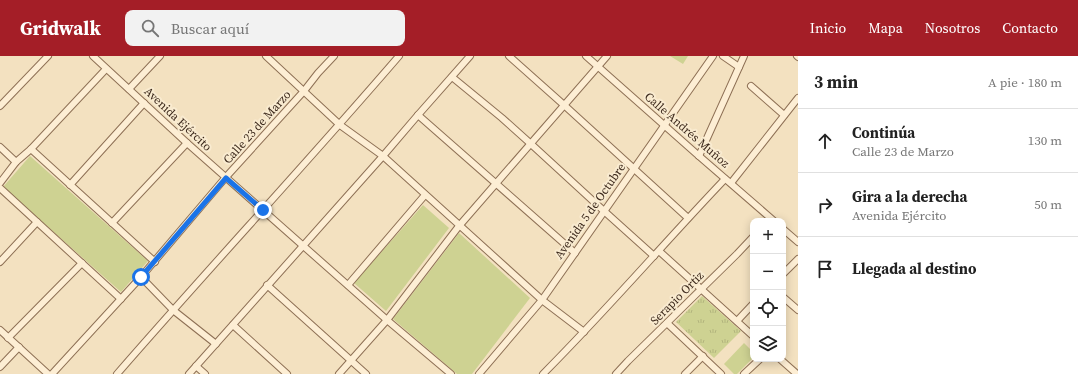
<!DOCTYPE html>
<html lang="es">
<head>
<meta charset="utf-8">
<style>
  :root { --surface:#fff; --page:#f2f2f2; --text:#222; --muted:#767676; --line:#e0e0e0; --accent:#a41e27 }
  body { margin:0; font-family:"Source Serif 4",serif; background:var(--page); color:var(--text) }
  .controls { position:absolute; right:12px; bottom:12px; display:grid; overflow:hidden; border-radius:8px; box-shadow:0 2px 10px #0003 }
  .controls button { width:36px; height:36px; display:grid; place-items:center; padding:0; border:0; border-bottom:1px solid var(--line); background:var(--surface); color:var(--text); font:20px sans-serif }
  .stop { position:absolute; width:12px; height:12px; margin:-9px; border:3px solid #1a73e8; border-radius:50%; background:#fff }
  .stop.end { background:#1a73e8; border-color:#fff; box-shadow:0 1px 4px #0008 }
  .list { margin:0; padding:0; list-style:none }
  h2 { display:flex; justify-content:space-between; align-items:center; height:52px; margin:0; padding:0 16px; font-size:17px }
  h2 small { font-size:13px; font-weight:400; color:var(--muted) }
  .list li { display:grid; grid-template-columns:26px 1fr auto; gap:12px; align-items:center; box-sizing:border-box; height:64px; padding:0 16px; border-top:1px solid var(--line) }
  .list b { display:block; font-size:15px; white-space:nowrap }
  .list p { margin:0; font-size:13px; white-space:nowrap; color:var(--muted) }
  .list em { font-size:13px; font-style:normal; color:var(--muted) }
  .icon { flex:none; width:22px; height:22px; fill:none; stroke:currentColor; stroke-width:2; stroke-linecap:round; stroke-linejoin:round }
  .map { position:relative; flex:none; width:798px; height:318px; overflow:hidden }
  header { display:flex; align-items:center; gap:24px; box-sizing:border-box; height:56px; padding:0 20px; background:var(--accent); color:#fff }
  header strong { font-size:19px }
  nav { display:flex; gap:22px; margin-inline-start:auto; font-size:14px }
  .search { width:280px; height:36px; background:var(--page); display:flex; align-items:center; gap:10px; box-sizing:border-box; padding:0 14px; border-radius:8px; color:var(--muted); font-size:15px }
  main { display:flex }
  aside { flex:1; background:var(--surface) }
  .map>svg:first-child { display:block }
  .grass { fill:#ced292 }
  .park { fill:url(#park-tufts) }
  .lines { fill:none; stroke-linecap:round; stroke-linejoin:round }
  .minor-casing { stroke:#8e7055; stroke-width:8 }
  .minor { stroke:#fdeed4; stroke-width:6 }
  .route { stroke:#1a73e8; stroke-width:5 }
  .labels { text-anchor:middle; stroke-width:4; stroke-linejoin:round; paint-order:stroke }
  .street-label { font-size:12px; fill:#3c291c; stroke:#f9ebd0 }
</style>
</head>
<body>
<header>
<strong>Gridwalk</strong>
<div class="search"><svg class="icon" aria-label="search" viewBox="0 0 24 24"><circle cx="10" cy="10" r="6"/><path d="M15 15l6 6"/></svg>Buscar aquí</div>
<nav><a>Inicio</a><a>Mapa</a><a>Nosotros</a><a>Contacto</a></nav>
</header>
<main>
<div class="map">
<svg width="798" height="318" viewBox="0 0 798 318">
  <defs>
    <pattern id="park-tufts" width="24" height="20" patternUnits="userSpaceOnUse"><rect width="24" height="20" fill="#ced292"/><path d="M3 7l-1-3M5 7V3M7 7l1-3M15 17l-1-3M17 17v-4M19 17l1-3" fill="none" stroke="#b2b47d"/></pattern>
  </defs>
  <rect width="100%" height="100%" fill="#f3e1c0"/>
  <g class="grass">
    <path d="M670,0H688L683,8Z"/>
    <path d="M30,100L148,205L121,236L3,131Z"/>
    <path d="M423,149L449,172L386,255L354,227Z"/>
    <path d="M459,177L530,242L472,318H457L393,263Z"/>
    <path d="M744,287L753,296V302L737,318H734L724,308Z"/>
  </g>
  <path class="park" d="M702,240L741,275L714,302L676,266Z"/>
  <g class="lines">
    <g class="minor-casing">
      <g id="minor">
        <path d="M93,0L187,87L387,264L451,318"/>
        <path d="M266,0L340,69L383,100L542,244L584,276"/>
        <path d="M509,0L564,49L688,162"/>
        <path d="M586,0L699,100L774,165"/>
        <path d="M723,0L739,11"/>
        <path d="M797,0L798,1"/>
        <path d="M452,21L502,62L531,88L604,155L654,200"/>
        <path d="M751,30L784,59"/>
        <path d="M129,33L160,0"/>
        <path d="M0,50L48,0"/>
        <path d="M418,59L575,197"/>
        <path d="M0,91L16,106"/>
        <path d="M31,93L155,206"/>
        <path d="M699,100L744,0"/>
        <path d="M0,127L16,106L31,93L106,13"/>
        <path d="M731,127L798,42"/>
        <path d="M70,129L144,47"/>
        <path d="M0,132L121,243"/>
        <path d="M112,167L187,87"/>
        <path d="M783,173L798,186"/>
        <path d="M659,195L753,280"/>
        <path d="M0,206L37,166"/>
        <path d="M783,218L798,203"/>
        <path d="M141,221L173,254L216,288"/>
        <path d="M267,229L366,318"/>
        <path d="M348,229L425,139"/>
        <path d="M783,241L798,254"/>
        <path d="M737,265L753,248"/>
        <path d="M667,267L721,318"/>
        <path d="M233,269L287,318"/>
        <path d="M0,274L48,318"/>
        <path d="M8,282L82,207"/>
        <path d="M780,303L797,318"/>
        <path d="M196,310L205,318"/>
        <path d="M0,311L19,291"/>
        <path d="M52,318L141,221L226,121L304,35L318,17L334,0"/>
        <path d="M117,318C210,211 307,107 399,0"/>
        <path d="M189,318L383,100L418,59L470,0"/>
        <path d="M339,318L387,264L459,170L607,0"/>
        <path d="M479,318L542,244L713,0"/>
        <path d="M543,318C606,255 664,187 725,123"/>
        <path d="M616,318L628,305L737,198L753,181"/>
        <path d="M685,318L703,300"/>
        <path d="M744,318L760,303"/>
      </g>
    </g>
    <use href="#minor" class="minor"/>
  </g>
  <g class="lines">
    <path class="route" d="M141,221L226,122L263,154"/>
  </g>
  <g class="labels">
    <g class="street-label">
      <text transform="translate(178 63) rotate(43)" y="4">Avenida Ejército</text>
      <text transform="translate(257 71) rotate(-48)" y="4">Calle 23 de Marzo</text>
      <text transform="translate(687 74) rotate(41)" y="4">Calle Andrés Muñoz</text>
      <text transform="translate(590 155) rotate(-55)" y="4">Avenida 5 de Octubre</text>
      <text transform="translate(677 242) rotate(-45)" y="4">Serapio Ortiz</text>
    </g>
  </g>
</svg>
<div class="controls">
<button>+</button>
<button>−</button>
<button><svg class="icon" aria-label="locate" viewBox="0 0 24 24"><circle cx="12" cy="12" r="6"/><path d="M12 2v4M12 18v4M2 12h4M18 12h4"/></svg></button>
<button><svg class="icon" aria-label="layers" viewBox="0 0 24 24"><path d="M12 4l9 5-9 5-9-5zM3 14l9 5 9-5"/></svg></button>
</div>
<div class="stop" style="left:141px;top:221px"></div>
<div class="stop end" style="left:263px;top:154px"></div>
</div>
<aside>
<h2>3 min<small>A pie · 180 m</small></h2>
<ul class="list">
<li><svg class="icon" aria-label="ahead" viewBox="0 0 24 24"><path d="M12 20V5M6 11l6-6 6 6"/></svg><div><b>Continúa</b><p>Calle 23 de Marzo</p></div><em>130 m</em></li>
<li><svg class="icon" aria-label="right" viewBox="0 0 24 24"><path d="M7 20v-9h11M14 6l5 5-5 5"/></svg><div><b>Gira a la derecha</b><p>Avenida Ejército</p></div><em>50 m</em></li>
<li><svg class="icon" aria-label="arrive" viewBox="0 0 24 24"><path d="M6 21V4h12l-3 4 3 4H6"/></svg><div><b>Llegada al destino</b></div></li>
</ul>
</aside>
</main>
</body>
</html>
